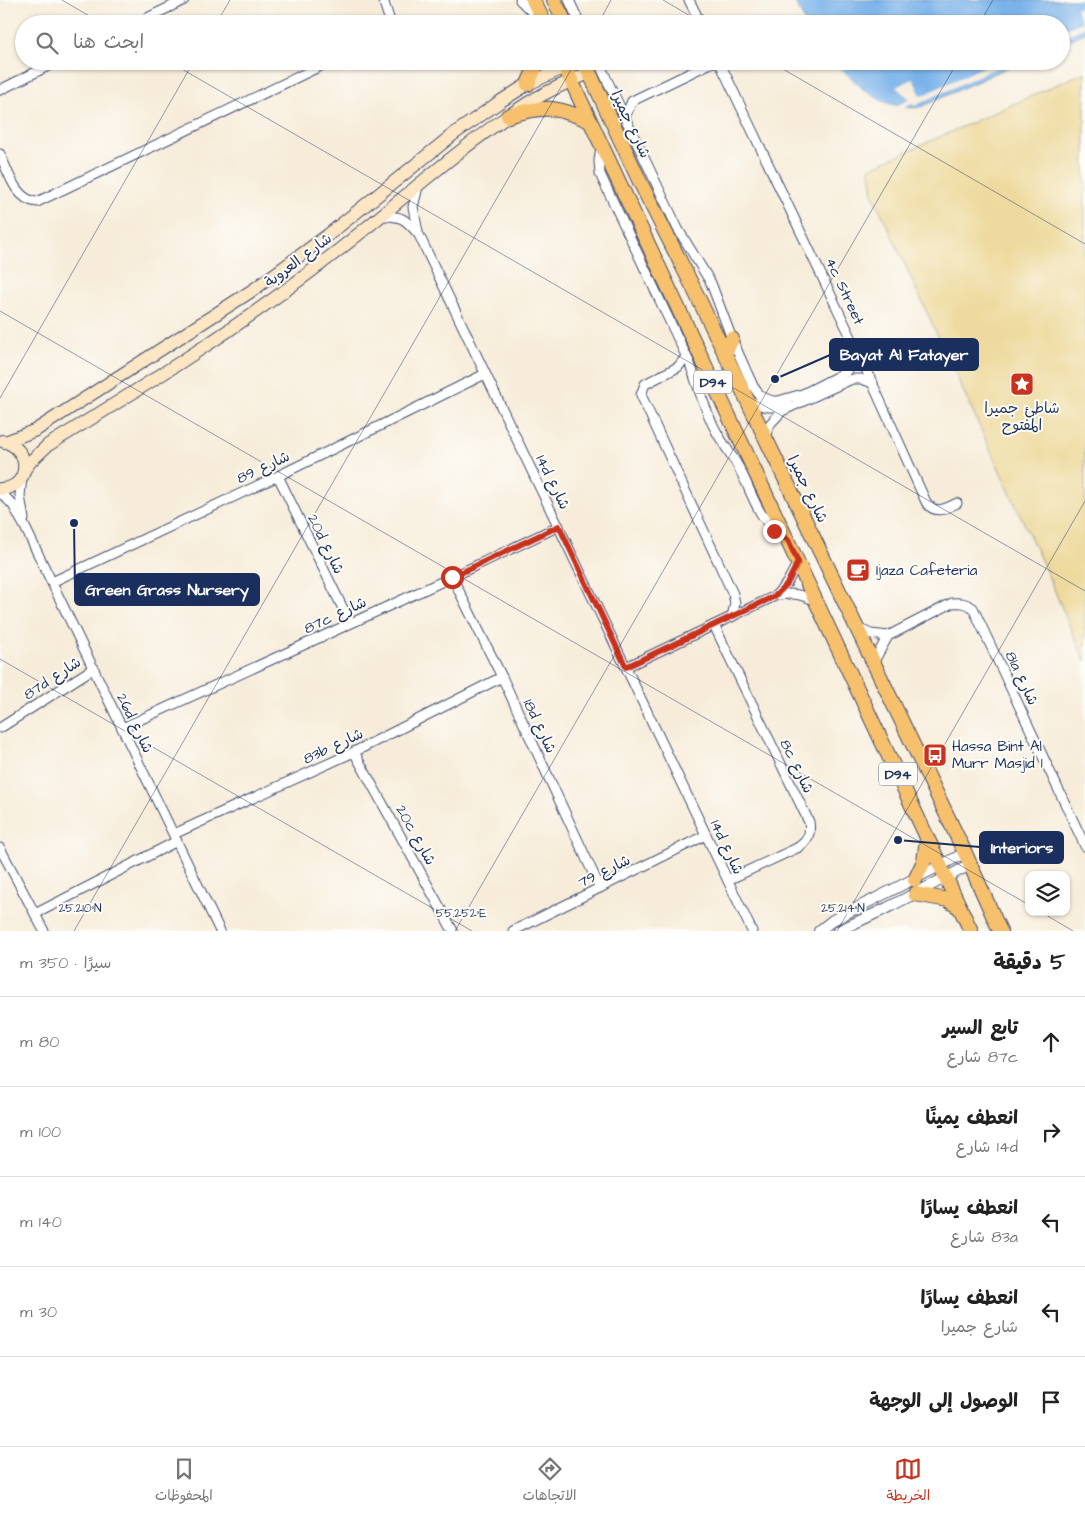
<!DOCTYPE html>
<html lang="ar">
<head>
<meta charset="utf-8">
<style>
  :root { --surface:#fff; --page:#f6f6f6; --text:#222; --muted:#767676; --line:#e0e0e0; --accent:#c8321e }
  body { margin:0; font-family:"Architects Daughter","Playpen Sans Arabic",sans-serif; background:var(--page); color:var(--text); direction:rtl }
  .controls { position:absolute; right:15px; bottom:15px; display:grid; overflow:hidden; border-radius:10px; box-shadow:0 1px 4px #0004 }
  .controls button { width:45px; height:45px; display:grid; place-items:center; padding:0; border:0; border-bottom:1px solid var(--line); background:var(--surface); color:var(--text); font:25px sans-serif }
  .stop { position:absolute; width:15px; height:15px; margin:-11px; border:4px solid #c8321e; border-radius:50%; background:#fff }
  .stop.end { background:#c8321e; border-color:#fff; box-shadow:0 1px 5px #0008 }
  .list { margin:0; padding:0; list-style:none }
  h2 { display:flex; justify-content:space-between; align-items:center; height:65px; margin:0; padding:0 20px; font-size:21px }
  h2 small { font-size:16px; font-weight:400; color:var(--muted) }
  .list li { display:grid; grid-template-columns:32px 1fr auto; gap:15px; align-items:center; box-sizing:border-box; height:90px; padding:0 20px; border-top:1px solid var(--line) }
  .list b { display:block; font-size:19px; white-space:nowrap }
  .list p { margin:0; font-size:16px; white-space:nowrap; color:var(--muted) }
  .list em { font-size:16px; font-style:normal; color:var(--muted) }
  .icon { flex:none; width:28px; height:28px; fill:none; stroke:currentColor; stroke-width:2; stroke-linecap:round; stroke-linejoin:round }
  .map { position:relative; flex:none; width:1085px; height:931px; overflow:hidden; direction:ltr }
  .search { position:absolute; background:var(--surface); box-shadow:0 1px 4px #0004; left:15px; right:15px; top:15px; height:55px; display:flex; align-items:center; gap:12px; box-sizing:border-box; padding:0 18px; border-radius:28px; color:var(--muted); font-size:19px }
  .sheet { height:515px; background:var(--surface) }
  nav { display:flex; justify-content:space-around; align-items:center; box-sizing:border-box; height:70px; border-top:1px solid var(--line); background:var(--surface); font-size:14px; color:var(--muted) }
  nav a { display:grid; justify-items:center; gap:2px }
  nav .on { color:var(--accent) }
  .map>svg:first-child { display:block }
  .sand { fill:#eeda9e; stroke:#84847e }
  .water { fill:#7ab2ea; stroke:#4a70a4 }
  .pier { fill:#f7ecd9 }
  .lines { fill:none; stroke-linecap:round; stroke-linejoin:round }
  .minor-casing { stroke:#3c4b70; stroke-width:11 }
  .tertiary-casing { stroke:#3c4b70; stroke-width:12 }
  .secondary-casing { stroke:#3c4b70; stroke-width:14 }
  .primary-casing { stroke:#3c4b70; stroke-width:16 }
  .minor { stroke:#fff; stroke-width:9 }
  .tertiary { stroke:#fff; stroke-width:10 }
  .secondary { stroke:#fce6c4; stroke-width:12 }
  .primary { stroke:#f7c06c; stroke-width:14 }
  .route { stroke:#c8321e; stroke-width:6 }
  .ticks { fill:none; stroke:#1b2f5e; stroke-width:1; stroke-opacity:0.45 }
  .labels { text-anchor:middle; stroke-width:4; stroke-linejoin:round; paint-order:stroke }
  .shield { fill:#fdfcf7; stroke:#5f6c8c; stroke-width:1 }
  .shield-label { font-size:14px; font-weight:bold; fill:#1b2f5e }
  .street-label { font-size:15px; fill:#1b2f5e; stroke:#fdfcf7 }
  .poi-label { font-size:15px; fill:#1b2f5e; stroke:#fdfcf7; text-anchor:start }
  .ticks-label { font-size:12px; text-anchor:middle; fill:#1b2f5e; stroke:#fdfcf7; stroke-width:4; stroke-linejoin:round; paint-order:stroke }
  .leader { fill:none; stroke:#1b2f5e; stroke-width:2 }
  .callout-dot { fill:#1b2f5e; stroke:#fdfcf7; stroke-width:2 }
  .callout { fill:#1b2f5e; stroke:#1b2f5e; stroke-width:2 }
  .callout-label { font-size:16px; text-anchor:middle; font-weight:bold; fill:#fff }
</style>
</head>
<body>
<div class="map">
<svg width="1085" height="931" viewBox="0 0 1085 931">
  <rect width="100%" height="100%" fill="#fdfcf7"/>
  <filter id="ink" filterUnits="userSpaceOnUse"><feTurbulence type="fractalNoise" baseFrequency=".02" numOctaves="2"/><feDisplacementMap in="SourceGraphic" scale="10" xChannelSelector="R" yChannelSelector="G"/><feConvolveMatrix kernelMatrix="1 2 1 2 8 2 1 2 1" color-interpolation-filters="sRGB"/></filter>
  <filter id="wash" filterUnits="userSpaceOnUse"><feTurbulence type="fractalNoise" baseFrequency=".0096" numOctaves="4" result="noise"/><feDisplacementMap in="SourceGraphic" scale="20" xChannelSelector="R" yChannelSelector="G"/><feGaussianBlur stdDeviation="1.12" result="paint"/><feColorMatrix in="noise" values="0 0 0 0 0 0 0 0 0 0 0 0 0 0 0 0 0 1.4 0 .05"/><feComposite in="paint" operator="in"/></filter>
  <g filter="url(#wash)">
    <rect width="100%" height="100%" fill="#f7ecd9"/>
    <path class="sand" d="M1085,72V661L1047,573L873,195L870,168Z"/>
    <g class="water">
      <path d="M794,0H1085V33L1061,44V24H806Z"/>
      <path d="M832,61H1022L922,107C885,113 856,85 832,61Z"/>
    </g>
    <g class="pier">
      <path d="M1081,6L1085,14V27L1061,38V31L1082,22L1076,9Z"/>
      <path d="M829,61H832L866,92L879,101L896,106L910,99L896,87L913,79L921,96L996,61H1010L914,106L912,103L904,107L910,109L922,107L1025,61L1023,64L923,109L910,111L878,103L865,94Z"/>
    </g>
  </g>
  <g filter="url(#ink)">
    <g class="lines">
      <g class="minor-casing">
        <g id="minor">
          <path d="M383,0L389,18V24"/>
          <path d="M520,0L538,18"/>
          <path d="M569,0L580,24"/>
          <path d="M689,0L701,24"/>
          <path d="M135,24L184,0"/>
          <path d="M598,61L678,229L711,283L732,339L753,386L760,396L772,401H778L806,393"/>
          <path d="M719,61L860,356L926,502C935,515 945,509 957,503"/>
          <path d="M0,90L58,61"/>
          <path d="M625,117L632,101L715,61"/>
          <path d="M601,146L599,161L600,174L690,364C698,386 704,408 715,429C722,443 732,455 739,468C754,496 757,520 785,538"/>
          <path d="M0,154C8,171 15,200 37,202L331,61"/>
          <path d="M381,216C401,215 406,219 419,235L752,931"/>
          <path d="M418,232L413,207L418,187"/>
          <path d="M686,357L678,367L645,384L641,395L733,594L735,603L732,617"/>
          <path d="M801,395L846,372L860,356"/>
          <path d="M748,400C762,407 773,410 787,403"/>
          <path d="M766,438L770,424L782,411L852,379H861L873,383"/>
          <path d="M278,476L350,623"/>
          <path d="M22,477L20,496L24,519"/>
          <path d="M0,492L13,505L25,527L220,931"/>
          <path d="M452,577L502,677L600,888"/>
          <path d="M52,582L278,476L485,374"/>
          <path d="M776,595L787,583L798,562"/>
          <path d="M714,625L809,822C811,834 808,841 797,848L728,880"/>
          <path d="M857,628L871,634L888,636"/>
          <path d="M873,663L888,636L952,603C961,602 966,603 973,608L1085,846"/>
          <path d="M626,667L775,596C791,592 801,594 815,601"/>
          <path d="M0,728L94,668"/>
          <path d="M122,728L452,577L559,526"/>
          <path d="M354,752L453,931"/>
          <path d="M174,834L354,752L502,677"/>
          <path d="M0,848L44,931"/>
          <path d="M35,914L177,841"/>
          <path d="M513,931L706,835"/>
        </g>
      </g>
      <g class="tertiary-casing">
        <g id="tertiary">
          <path d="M819,931L833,920L965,853"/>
          <path d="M838,931L887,908L970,865"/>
        </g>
      </g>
      <g class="secondary-casing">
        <g id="secondary">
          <path d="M5,442L36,430L253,290L328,235L455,133L501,101L528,84L578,61"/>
          <path d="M24,470L31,461L48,445C145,386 241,326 331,256C397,205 457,148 528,103C547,91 568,82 589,73"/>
          <path d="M0,489C31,489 33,448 2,441"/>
        </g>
      </g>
      <g class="primary-casing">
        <g id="primary">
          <path d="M533,0L545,24"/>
          <path d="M554,0L566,24"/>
          <path d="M562,61L971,931"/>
          <path d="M584,61L640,182L692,285L965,853L1000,931"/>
          <path d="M528,84L538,61"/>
          <path d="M508,116C543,105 556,106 590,121"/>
          <path d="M725,353L732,339"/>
          <path d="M915,880L924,861L927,839"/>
          <path d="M915,894L948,900L960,908"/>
        </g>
      </g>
      <use href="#minor" class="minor"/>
      <use href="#tertiary" class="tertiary"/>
      <use href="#secondary" class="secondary"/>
      <use href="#primary" class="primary"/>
    </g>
  </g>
  <g class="lines" filter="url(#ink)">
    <path class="route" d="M452,577L559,526L626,667L775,596L787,584L798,562L788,540L774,531"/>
  </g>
  <path class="ticks" d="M62,0L103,24M663,0L704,24M216,24L230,0M598,24L611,0M979,24L993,0M168,61L1085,591M769,61L1085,244M0,311L1029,905M0,398L194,61M0,659L472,931M1041,912L1073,931M74,931L576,61M455,931L958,61M837,931L1085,501"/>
  <defs>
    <g id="sight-square" transform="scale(1.25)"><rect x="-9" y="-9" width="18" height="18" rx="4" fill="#c8321e" stroke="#fdfcf7"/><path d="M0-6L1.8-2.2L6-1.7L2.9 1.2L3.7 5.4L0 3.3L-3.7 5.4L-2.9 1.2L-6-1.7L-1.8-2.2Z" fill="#fff"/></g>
    <g id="cafe-square" transform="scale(1.25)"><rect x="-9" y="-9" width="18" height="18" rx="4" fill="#c8321e" stroke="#fdfcf7"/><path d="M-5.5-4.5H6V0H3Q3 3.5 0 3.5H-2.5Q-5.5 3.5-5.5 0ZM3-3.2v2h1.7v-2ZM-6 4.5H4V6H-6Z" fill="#fff"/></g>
    <g id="bus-square" transform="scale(1.25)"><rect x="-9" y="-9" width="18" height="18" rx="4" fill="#c8321e" stroke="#fdfcf7"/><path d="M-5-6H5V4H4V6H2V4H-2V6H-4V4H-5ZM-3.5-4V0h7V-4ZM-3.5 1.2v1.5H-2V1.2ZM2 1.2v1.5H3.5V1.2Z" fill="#fff"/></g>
  </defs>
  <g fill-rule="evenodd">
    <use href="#sight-square" x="1022" y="384"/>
    <use href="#cafe-square" x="858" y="570"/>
    <use href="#bus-square" x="935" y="755"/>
  </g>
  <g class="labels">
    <g class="shield">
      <rect x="694" y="370.5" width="38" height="23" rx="4"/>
      <rect x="879" y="762.5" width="38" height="23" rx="4"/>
    </g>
    <g class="shield-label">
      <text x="713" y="387">D94</text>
      <text x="898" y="779">D94</text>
    </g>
    <g class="street-label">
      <text transform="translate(631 124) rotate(65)" y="5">شارع جميرا</text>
      <text transform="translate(298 260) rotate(-37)" y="5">شارع العروبة</text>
      <text transform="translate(845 291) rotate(65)" y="5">4c Street</text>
      <text transform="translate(263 467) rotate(-25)" y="5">شارع 89</text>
      <text transform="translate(553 482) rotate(64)" y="5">14d شارع</text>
      <text transform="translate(808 489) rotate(64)" y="5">شارع جميرا</text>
      <text transform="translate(326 544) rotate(64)" y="5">20d شارع</text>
      <text transform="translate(335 615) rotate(-25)" y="5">87c شارع</text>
      <text transform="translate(52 678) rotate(-33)" y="5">87d شارع</text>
      <text transform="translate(1022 678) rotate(65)" y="5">81a شارع</text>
      <text transform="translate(135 723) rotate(64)" y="5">26d شارع</text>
      <text transform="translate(540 726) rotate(65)" y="5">18d شارع</text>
      <text transform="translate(333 746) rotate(-25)" y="5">83b شارع</text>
      <text transform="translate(797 766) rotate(64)" y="5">8c شارع</text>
      <text transform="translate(416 835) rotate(61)" y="5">20c شارع</text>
      <text transform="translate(727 847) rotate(65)" y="5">14d شارع</text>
      <text transform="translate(604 871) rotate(-26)" y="5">شارع 79</text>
    </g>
    <g class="poi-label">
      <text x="1022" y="413" text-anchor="middle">شاطئ جميرا<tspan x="1022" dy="17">المفتوح</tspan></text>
      <text x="876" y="575">Ijaza Cafeteria</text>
      <text x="952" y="751">Hassa Bint Al<tspan x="952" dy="17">Murr Masjid 1</tspan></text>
    </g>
  </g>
  <g class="ticks-label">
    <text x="80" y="912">25.210°N</text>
    <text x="843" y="912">25.214°N</text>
    <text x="461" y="917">55.252°E</text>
  </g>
  <path class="leader" d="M775 379L830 355M74 523L75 590M898 840L980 847"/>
  <g class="callout-dot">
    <circle cx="775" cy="379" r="5"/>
    <circle cx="74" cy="523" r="5"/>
    <circle cx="898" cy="840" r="5"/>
  </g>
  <g class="callout">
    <rect x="830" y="339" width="148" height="31" rx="5"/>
    <rect x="75" y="574" width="184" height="31" rx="5"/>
    <rect x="980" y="832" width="83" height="31" rx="5"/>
  </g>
  <g class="callout-label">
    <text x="904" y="360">Bayat Al Fatayer</text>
    <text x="167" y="595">Green Grass Nursery</text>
    <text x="1022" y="853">Interiors</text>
  </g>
</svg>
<div class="controls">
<button><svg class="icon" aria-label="layers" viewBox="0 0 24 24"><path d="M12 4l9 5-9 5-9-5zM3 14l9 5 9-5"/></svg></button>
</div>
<div class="stop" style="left:452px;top:577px"></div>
<div class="stop end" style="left:774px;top:531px"></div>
<div class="search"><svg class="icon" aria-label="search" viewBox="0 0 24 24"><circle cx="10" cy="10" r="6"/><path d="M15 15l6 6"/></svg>ابحث هنا</div>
</div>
<section class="sheet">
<h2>5 دقيقة<small>سيرًا · 350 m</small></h2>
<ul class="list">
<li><svg class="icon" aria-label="ahead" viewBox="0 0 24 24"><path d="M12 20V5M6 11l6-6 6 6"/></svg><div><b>تابع السير</b><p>87c شارع</p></div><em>80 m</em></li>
<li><svg class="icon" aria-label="right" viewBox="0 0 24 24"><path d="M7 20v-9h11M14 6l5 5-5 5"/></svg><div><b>انعطف يمينًا</b><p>14d شارع</p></div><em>100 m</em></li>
<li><svg class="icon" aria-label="left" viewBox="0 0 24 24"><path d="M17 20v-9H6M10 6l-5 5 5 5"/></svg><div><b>انعطف يسارًا</b><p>83a شارع</p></div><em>140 m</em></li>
<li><svg class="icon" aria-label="left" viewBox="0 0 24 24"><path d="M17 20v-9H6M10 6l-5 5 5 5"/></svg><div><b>انعطف يسارًا</b><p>شارع جميرا</p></div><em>30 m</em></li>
<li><svg class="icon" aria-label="arrive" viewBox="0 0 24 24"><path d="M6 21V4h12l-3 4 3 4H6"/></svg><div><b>الوصول إلى الوجهة</b></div></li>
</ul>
</section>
<nav>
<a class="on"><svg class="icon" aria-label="map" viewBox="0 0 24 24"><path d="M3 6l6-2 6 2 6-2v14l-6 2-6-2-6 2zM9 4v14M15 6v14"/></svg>الخريطة</a>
<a><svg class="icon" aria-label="directions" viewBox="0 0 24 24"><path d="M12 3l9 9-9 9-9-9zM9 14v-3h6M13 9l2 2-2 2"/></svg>الاتجاهات</a>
<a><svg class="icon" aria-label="saved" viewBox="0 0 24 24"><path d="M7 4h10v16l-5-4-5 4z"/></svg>المحفوظات</a>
</nav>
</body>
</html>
